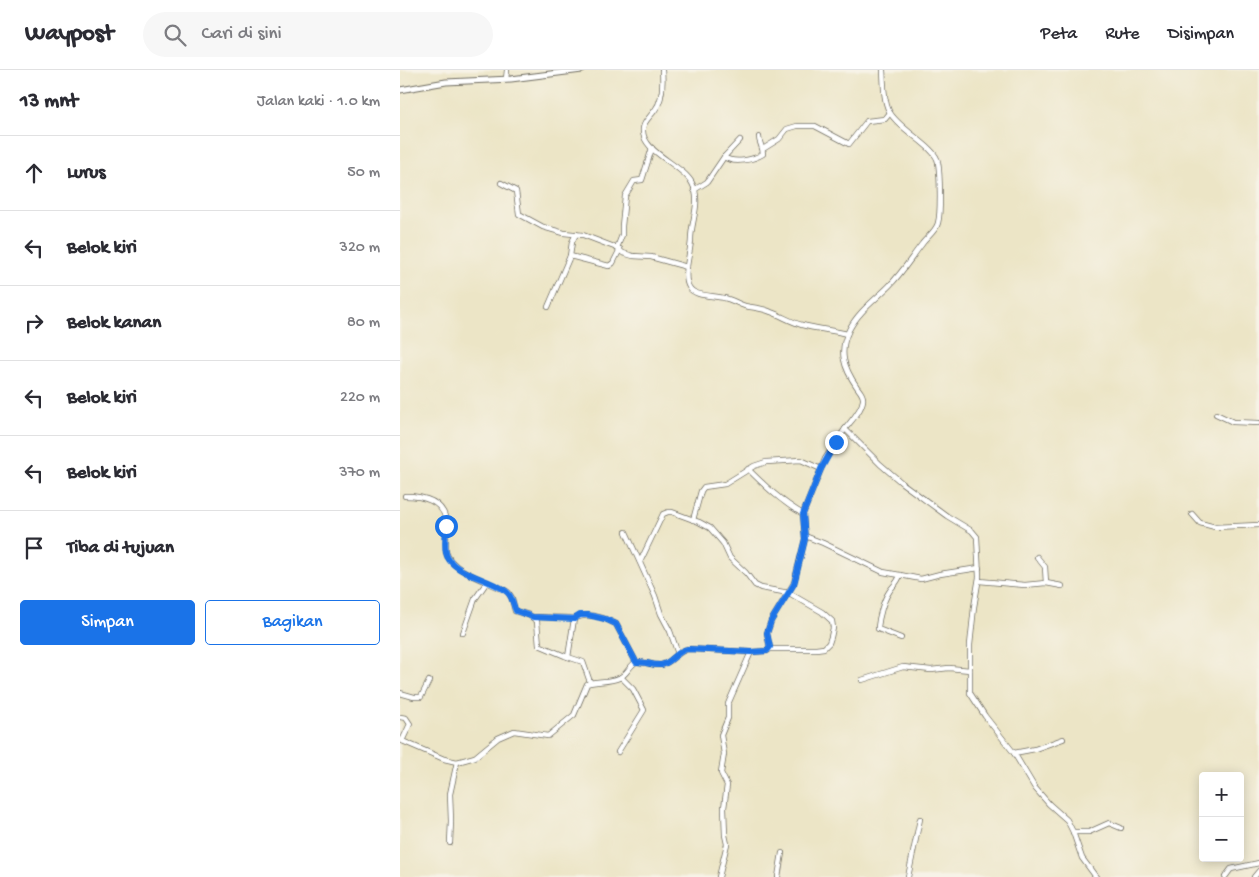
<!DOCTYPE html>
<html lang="id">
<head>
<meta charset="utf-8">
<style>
  :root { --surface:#fff; --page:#f7f7f7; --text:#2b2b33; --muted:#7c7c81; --line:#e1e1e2; --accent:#1a73e8 }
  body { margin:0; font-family:"Gochi Hand",sans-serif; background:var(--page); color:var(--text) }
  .controls { position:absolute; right:15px; bottom:15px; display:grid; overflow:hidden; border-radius:5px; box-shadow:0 2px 12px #0003 }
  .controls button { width:45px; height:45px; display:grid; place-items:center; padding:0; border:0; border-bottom:1px solid var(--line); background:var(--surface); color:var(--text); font:25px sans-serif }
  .stop { position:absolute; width:15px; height:15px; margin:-11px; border:4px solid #1a73e8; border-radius:50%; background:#fff }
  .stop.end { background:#1a73e8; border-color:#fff; box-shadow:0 1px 5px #0008 }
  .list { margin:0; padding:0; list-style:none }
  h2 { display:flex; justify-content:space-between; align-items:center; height:65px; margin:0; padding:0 20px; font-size:21px }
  h2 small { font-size:16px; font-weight:400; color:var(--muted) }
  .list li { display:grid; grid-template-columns:32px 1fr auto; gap:15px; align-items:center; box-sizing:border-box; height:75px; padding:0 20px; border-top:1px solid var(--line) }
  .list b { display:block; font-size:19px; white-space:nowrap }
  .list em { font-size:16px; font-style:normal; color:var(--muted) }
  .actions { display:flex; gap:10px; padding:15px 20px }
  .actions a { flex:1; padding:11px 0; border:1px solid var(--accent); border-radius:5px; text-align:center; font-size:18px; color:var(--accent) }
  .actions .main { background:var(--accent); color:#fff }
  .icon { flex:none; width:28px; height:28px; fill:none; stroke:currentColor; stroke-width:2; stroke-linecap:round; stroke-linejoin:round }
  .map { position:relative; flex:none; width:859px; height:807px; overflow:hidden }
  header { display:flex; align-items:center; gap:30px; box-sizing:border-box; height:70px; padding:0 25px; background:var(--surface); border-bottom:1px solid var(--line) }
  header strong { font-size:24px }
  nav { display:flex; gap:28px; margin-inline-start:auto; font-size:18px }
  .search { width:350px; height:45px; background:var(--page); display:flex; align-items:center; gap:12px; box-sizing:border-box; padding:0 18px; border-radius:28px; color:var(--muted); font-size:19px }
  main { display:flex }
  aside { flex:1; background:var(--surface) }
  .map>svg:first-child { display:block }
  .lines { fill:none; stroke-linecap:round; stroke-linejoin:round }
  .minor-casing { stroke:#6f6c61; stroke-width:6 }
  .major-casing { stroke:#6f6c61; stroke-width:7 }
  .minor { stroke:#fff; stroke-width:4.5 }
  .major { stroke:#fff; stroke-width:5 }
  .route { stroke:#1a73e8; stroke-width:6 }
</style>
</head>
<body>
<header>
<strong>Waypost</strong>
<div class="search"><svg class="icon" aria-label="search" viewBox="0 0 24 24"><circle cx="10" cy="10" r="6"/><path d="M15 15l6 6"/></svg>Cari di sini</div>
<nav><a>Peta</a><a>Rute</a><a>Disimpan</a></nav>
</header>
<main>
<aside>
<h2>13 mnt<small>Jalan kaki · 1.0 km</small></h2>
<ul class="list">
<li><svg class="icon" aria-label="ahead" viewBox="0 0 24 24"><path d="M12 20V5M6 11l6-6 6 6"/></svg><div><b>Lurus</b></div><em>50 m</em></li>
<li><svg class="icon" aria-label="left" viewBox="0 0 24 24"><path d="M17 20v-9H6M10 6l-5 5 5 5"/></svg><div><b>Belok kiri</b></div><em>320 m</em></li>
<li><svg class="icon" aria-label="right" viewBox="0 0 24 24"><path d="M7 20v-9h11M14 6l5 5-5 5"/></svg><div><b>Belok kanan</b></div><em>80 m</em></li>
<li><svg class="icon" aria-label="left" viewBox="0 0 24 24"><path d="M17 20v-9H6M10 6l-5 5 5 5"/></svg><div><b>Belok kiri</b></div><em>220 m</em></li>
<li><svg class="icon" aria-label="left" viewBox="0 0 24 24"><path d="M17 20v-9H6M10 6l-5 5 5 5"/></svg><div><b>Belok kiri</b></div><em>370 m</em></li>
<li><svg class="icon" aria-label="arrive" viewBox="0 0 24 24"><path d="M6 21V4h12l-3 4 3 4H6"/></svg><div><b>Tiba di tujuan</b></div></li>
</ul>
<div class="actions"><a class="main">Simpan</a><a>Bagikan</a></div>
</aside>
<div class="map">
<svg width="859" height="807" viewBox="0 0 859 807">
  <rect width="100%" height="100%" fill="#f7f3e8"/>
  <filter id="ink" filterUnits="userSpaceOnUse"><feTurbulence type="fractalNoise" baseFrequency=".02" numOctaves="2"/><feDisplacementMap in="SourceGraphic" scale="10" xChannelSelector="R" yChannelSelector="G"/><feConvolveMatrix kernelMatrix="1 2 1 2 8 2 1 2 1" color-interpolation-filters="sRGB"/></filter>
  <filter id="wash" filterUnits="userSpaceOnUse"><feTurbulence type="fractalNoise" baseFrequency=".0096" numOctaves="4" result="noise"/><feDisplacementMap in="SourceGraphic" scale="20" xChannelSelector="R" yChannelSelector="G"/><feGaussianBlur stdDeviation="1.12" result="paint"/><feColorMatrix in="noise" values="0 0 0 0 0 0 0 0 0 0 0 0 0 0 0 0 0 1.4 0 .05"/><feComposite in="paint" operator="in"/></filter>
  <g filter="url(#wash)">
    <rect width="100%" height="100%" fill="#ece5c6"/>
  </g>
  <g filter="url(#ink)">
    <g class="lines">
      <g class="minor-casing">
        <g id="minor">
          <path d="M262,0C263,12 263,30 255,40C251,46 243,52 243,59C241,82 282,94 292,113C302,131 291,151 291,169C291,182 282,206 289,217C294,227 314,225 324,228C331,229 338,234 345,236C354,238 363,238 371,242C382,246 391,252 402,255C417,259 432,260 447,264"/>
          <path d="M483,0C484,13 483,29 489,41C498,59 536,77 538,92C540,104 541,142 538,153C536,161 527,167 522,174C511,188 502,203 489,216C475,230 458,242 449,260C438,282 444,298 457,317C460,321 464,325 463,330C462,340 451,351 445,359L480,394L502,413L547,446L572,461L577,467L579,507L574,537L570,575V623L585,646L614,683L635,718L649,734L667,750L673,762L682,788L696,807"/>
          <path d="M106,9L107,0"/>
          <path d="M363,79L379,69L387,59L397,56H415L449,74L467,51L485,49L490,43"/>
          <path d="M324,87C334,94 353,90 363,84C363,77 359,73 359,67"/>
          <path d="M101,113L116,121L119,144L143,157L164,163L183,165L217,178L223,183L233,186L251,187L287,197"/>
          <path d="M294,120L307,112L324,87L340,70"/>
          <path d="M217,178L222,165V156L225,126L234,111L242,110L252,78"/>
          <path d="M170,186L209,196L213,193L220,179"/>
          <path d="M148,237L170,186L172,172L176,164"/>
          <path d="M816,344L833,352L859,353"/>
          <path d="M348,399C366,417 382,432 403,444"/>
          <path d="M5,426C22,426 42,430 46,450V482C51,502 91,512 108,522L112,528L115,541L129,545L137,551L139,575L165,586L183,592L190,612"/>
          <path d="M792,444L800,453L815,457L859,455"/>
          <path d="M293,450L301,421L304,417L325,414L354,396L366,392L401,390L421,399"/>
          <path d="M226,462L255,526L261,544L270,561L278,584"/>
          <path d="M405,466L423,473L483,502L500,505"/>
          <path d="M637,487L645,497L646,513"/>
          <path d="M240,492L263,444L268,442H272L299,452L310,458L323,473L330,488L346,503L355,515L361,518L389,523L422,542L432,551L433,558L431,567L429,573L424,578L416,579H370"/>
          <path d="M579,511L625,515L646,513L662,516"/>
          <path d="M133,547L171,548L174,549L168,587"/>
          <path d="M174,549C187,542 203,547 216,554L236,592"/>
          <path d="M63,563L75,529L87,512"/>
          <path d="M501,568L478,559V557C479,547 483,531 489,522C493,515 498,513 500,505L521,509L540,504L579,498"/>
          <path d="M462,610L503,597L531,600L549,598L570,600"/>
          <path d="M0,623L14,627H21L29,611"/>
          <path d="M0,647L6,648L10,654L2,671"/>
          <path d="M0,670L44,689L57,692L75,687L98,668L114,661L148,666L174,645L187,614C196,610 208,613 219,608C227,605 229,596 236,592C244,591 253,596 261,595C272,593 277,581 288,579L351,582"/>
          <path d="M218,682L244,640L233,619L221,607"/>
          <path d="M614,683L635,679L663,669"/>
          <path d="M673,762H689L709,753L721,758"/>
          <path d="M50,773L51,751L50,724L57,692"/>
          <path d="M319,807L327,774L325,765L324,738L327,715L321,703L324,684L321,665L328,648V634L351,582L367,581L370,579L367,563L371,551L394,513L405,469L403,444L425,389L445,359"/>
          <path d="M378,807L382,783"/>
          <path d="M508,807L520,749"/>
          <path d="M825,807L831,799L859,793"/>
          <path d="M854,807L859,801"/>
        </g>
      </g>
      <g class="major-casing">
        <path id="major" d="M0,20L46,12L111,9L182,0"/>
      </g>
      <use href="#minor" class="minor"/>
      <use href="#major" class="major"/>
    </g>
  </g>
  <g class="lines" filter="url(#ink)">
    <path class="route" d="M46,456C46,464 44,475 46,483C50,504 96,510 108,523C113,528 113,536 116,541L133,547L174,549L180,545H188L205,549L216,554L236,592C244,591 253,596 261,595C272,593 277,580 288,579L351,582L367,581L370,577L367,563L371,551L394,514L405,469L403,444L421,399L436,372"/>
  </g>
</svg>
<div class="controls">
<button>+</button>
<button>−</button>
</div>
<div class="stop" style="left:46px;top:456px"></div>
<div class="stop end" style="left:436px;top:372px"></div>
</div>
</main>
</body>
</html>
